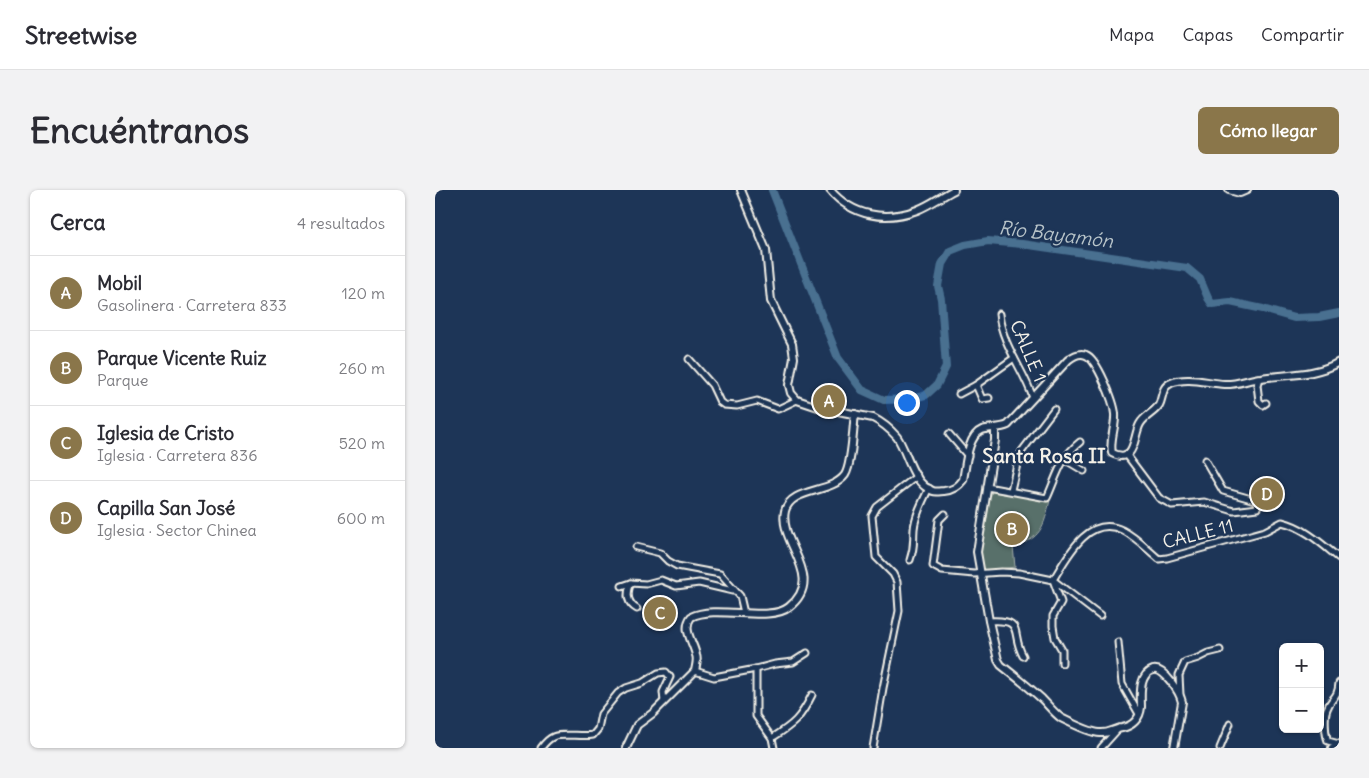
<!DOCTYPE html>
<html lang="es">
<head>
<meta charset="utf-8">
<style>
  :root { --surface:#fff; --page:#f2f2f3; --text:#2b2b33; --muted:#7c7c81; --line:#e1e1e2; --accent:#8a764a }
  body { margin:0; font-family:Delius,sans-serif; background:var(--page); color:var(--text) }
  .controls { position:absolute; right:15px; bottom:15px; display:grid; overflow:hidden; border-radius:8px; box-shadow:0 1px 4px #0004 }
  .controls button { width:45px; height:45px; display:grid; place-items:center; padding:0; border:0; border-bottom:1px solid var(--line); background:var(--surface); color:var(--text); font:25px sans-serif }
  .you { position:absolute; left:471px; top:212px; width:18px; height:18px; margin:-12px; border:4px solid #fff; border-radius:50%; background:#1a73e8; box-shadow:0 0 0 8px #1a73e833 }
  .badge { display:grid; place-items:center; width:32px; height:32px; border-radius:50%; background:var(--accent); color:#fff; font-size:16px; font-weight:700 }
  .pin { position:absolute; translate:-50% -50%; border:2px solid #fff; box-shadow:0 1px 5px #0006 }
  .list { margin:0; padding:0; list-style:none }
  h2 { display:flex; justify-content:space-between; align-items:center; height:65px; margin:0; padding:0 20px; font-size:21px }
  h2 small { font-size:16px; font-weight:400; color:var(--muted) }
  .list li { display:grid; grid-template-columns:32px 1fr auto; gap:15px; align-items:center; box-sizing:border-box; height:75px; padding:0 20px; border-top:1px solid var(--line) }
  .list b { display:block; font-size:19px; white-space:nowrap }
  .list p { margin:0; font-size:16px; white-space:nowrap; color:var(--muted) }
  .list em { font-size:16px; font-style:normal; color:var(--muted) }
  .map { position:relative; flex:none; width:904px; height:558px; overflow:hidden; border-radius:8px }
  header { display:flex; align-items:center; gap:30px; box-sizing:border-box; height:70px; padding:0 25px; background:var(--surface); border-bottom:1px solid var(--line) }
  header strong { font-size:24px }
  nav { display:flex; gap:28px; margin-inline-start:auto; font-size:18px }
  .intro { display:flex; align-items:center; justify-content:space-between; box-sizing:border-box; height:120px; padding:0 30px }
  h1 { margin:0; font-size:35px }
  .button { padding:12px 22px; border-radius:8px; background:var(--accent); color:#fff; font-size:18px; font-weight:700 }
  main { display:flex; gap:30px; padding:0 30px }
  aside { flex:1; background:var(--surface); border-radius:8px; box-shadow:0 1px 4px #0004 }
  .map>svg:first-child { display:block }
  .green { fill:#596f6b; stroke:#a6b0aa }
  .lines { fill:none; stroke-linecap:round; stroke-linejoin:round }
  .river { stroke:#486f90; stroke-width:8 }
  .minor-casing { stroke:#f4f1e8; stroke-width:9 }
  .tertiary-casing { stroke:#f4f1e8; stroke-width:10 }
  .minor { stroke:#1d3557; stroke-width:5 }
  .tertiary { stroke:#1d3557; stroke-width:6 }
  .labels { text-anchor:middle; stroke-width:4.5; stroke-linejoin:round; paint-order:stroke }
  .street-label { font-size:18px; fill:#f4f1e8; stroke:#1d3557 }
  .water-label { font-size:19px; font-style:italic; fill:#b8c4c9; stroke:#1d3557 }
  .quarter-label { font-size:20px; font-weight:bold; fill:#f4f1e8; stroke:#1d3557 }
</style>
</head>
<body>
<header>
<strong>Streetwise</strong>
<nav><a>Mapa</a><a>Capas</a><a>Compartir</a></nav>
</header>
<div class="intro"><h1>Encuéntranos</h1><a class="button">Cómo llegar</a></div>
<main>
<aside>
<h2>Cerca<small>4 resultados</small></h2>
<ul class="list">
<li><span class="badge">A</span><div><b>Mobil</b><p>Gasolinera · Carretera 833</p></div><em>120 m</em></li>
<li><span class="badge">B</span><div><b>Parque Vicente Ruiz</b><p>Parque</p></div><em>260 m</em></li>
<li><span class="badge">C</span><div><b>Iglesia de Cristo</b><p>Iglesia · Carretera 836</p></div><em>520 m</em></li>
<li><span class="badge">D</span><div><b>Capilla San José</b><p>Iglesia · Sector Chinea</p></div><em>600 m</em></li>
</ul>
</aside>
<div class="map">
<svg width="904" height="558" viewBox="0 0 904 558">
  <rect width="100%" height="100%" fill="#1d3557"/>
  <filter id="ink" filterUnits="userSpaceOnUse"><feTurbulence type="fractalNoise" baseFrequency=".02" numOctaves="2"/><feDisplacementMap in="SourceGraphic" scale="10" xChannelSelector="R" yChannelSelector="G"/><feConvolveMatrix kernelMatrix="1 2 1 2 8 2 1 2 1" color-interpolation-filters="sRGB"/></filter>
  <g filter="url(#ink)">
    <path class="green" d="M556,299L615,310C609,336 606,350 578,356L580,377L548,381L545,357Z"/>
    <g class="lines">
      <path class="river" d="M337,0L403,168L427,200L449,210L476,209L491,205L502,195L511,177L506,109L503,96L507,74L515,61L530,55L553,51L587,54L752,78L765,89L773,108L777,114L795,112L828,119L859,128L884,127L904,123"/>
      <g class="minor-casing">
        <g id="minor">
          <path d="M564,124C567,155 589,180 598,208"/>
          <path d="M254,169L277,195L285,212L289,215L302,216L322,211L343,219L362,210"/>
          <path d="M824,188L822,195L824,211L828,215L831,213"/>
          <path d="M541,195L547,209L554,208"/>
          <path d="M524,204L541,195L579,168"/>
          <path d="M514,244L533,266"/>
          <path d="M691,264L724,308L737,315L769,312L799,321L822,318L823,313L820,310L788,301L770,270"/>
          <path d="M629,269L649,281"/>
          <path d="M552,297L612,308C622,286 625,268 645,252"/>
          <path d="M576,300L583,270L587,261L619,219"/>
          <path d="M510,324L504,330L498,376L507,381L539,384L566,382L584,383L618,390L665,426"/>
          <path d="M201,357L225,363L233,371L242,376L285,384L305,406L309,423"/>
          <path d="M475,370C480,356 478,353 479,339C480,325 488,311 494,298"/>
          <path d="M196,393C191,404 192,413 202,419"/>
          <path d="M187,396L196,393L211,394L226,390L241,396L264,393L298,401"/>
          <path d="M554,431C591,429 575,443 588,466"/>
          <path d="M683,452L687,494L704,524"/>
          <path d="M627,473V460L620,448L618,436V426L626,412L618,390C632,367 653,324 687,340C701,347 712,359 724,369L732,368L830,341L847,332C869,337 887,354 904,368"/>
          <path d="M321,479V526L337,548L339,558"/>
          <path d="M260,481L279,487L321,479L340,474L358,472L372,463"/>
          <path d="M904,493C903,509 896,507 892,519C889,526 890,544 893,551L904,554"/>
          <path d="M745,505L744,485L750,472L763,468L773,463L785,460"/>
          <path d="M337,548C359,534 365,529 377,505"/>
          <path d="M106,558C109,554 113,549 118,547C124,543 148,547 158,545L163,539L166,524L183,503L191,498L207,493L223,483L231,482L235,487L228,502L229,512"/>
          <path d="M438,558L448,498L464,421L462,392L458,384L441,367L437,326L442,317L482,286"/>
          <path d="M666,558L684,538"/>
          <path d="M785,558L795,534"/>
        </g>
      </g>
      <g class="tertiary-casing">
        <g id="tertiary">
          <path d="M306,0L331,60L336,111L357,154L359,168L354,195L356,203L362,210L383,217L438,228C448,233 455,239 462,247C473,263 477,294 498,301C501,302 506,301 509,301C518,300 523,297 528,290C531,276 532,246 547,240C555,237 565,239 573,235L633,170C638,166 645,162 651,165C662,169 679,212 680,224C681,237 674,250 677,263C701,275 698,246 705,234C709,226 719,223 724,215C728,208 726,197 736,193C752,186 772,193 789,194C802,195 813,189 826,188C853,184 880,186 904,172"/>
          <path d="M395,0C417,26 450,32 482,20C495,15 507,6 519,0"/>
          <path d="M794,0L805,3L812,0"/>
          <path d="M560,239V250L542,362L554,431L563,470L566,475C580,486 594,497 607,509C613,515 619,523 626,528C634,532 657,543 665,543C673,544 679,539 687,538C697,536 705,529 706,517C706,506 703,485 718,480C729,477 745,503 747,512L739,558"/>
          <path d="M191,558L202,535L218,523L260,481C261,475 263,470 261,465C258,451 247,440 256,427C281,414 334,433 354,417C392,387 343,353 350,321C356,297 396,304 410,285C417,274 418,238 420,224"/>
          <path d="M897,558L904,556"/>
        </g>
      </g>
      <use href="#minor" class="minor"/>
      <use href="#tertiary" class="tertiary"/>
    </g>
  </g>
  <g class="labels">
    <g class="street-label">
      <text transform="translate(593 161) rotate(67)" y="6">CALLE 1</text>
      <text transform="translate(763 344) rotate(-14)" y="6">CALLE 11</text>
    </g>
    <g class="water-label">
      <text transform="translate(621 44) rotate(7)" y="7">Río Bayamón</text>
    </g>
    <g class="quarter-label">
      <text x="609" y="273">Santa Rosa II</text>
    </g>
  </g>
</svg>
<div class="controls">
<button>+</button>
<button>−</button>
</div>
<div class="you"></div>
<div class="pin badge" style="left:394px;top:211px">A</div>
<div class="pin badge" style="left:577px;top:339px">B</div>
<div class="pin badge" style="left:225px;top:423px">C</div>
<div class="pin badge" style="left:832px;top:304px">D</div>
</div>
</main>
</body>
</html>
